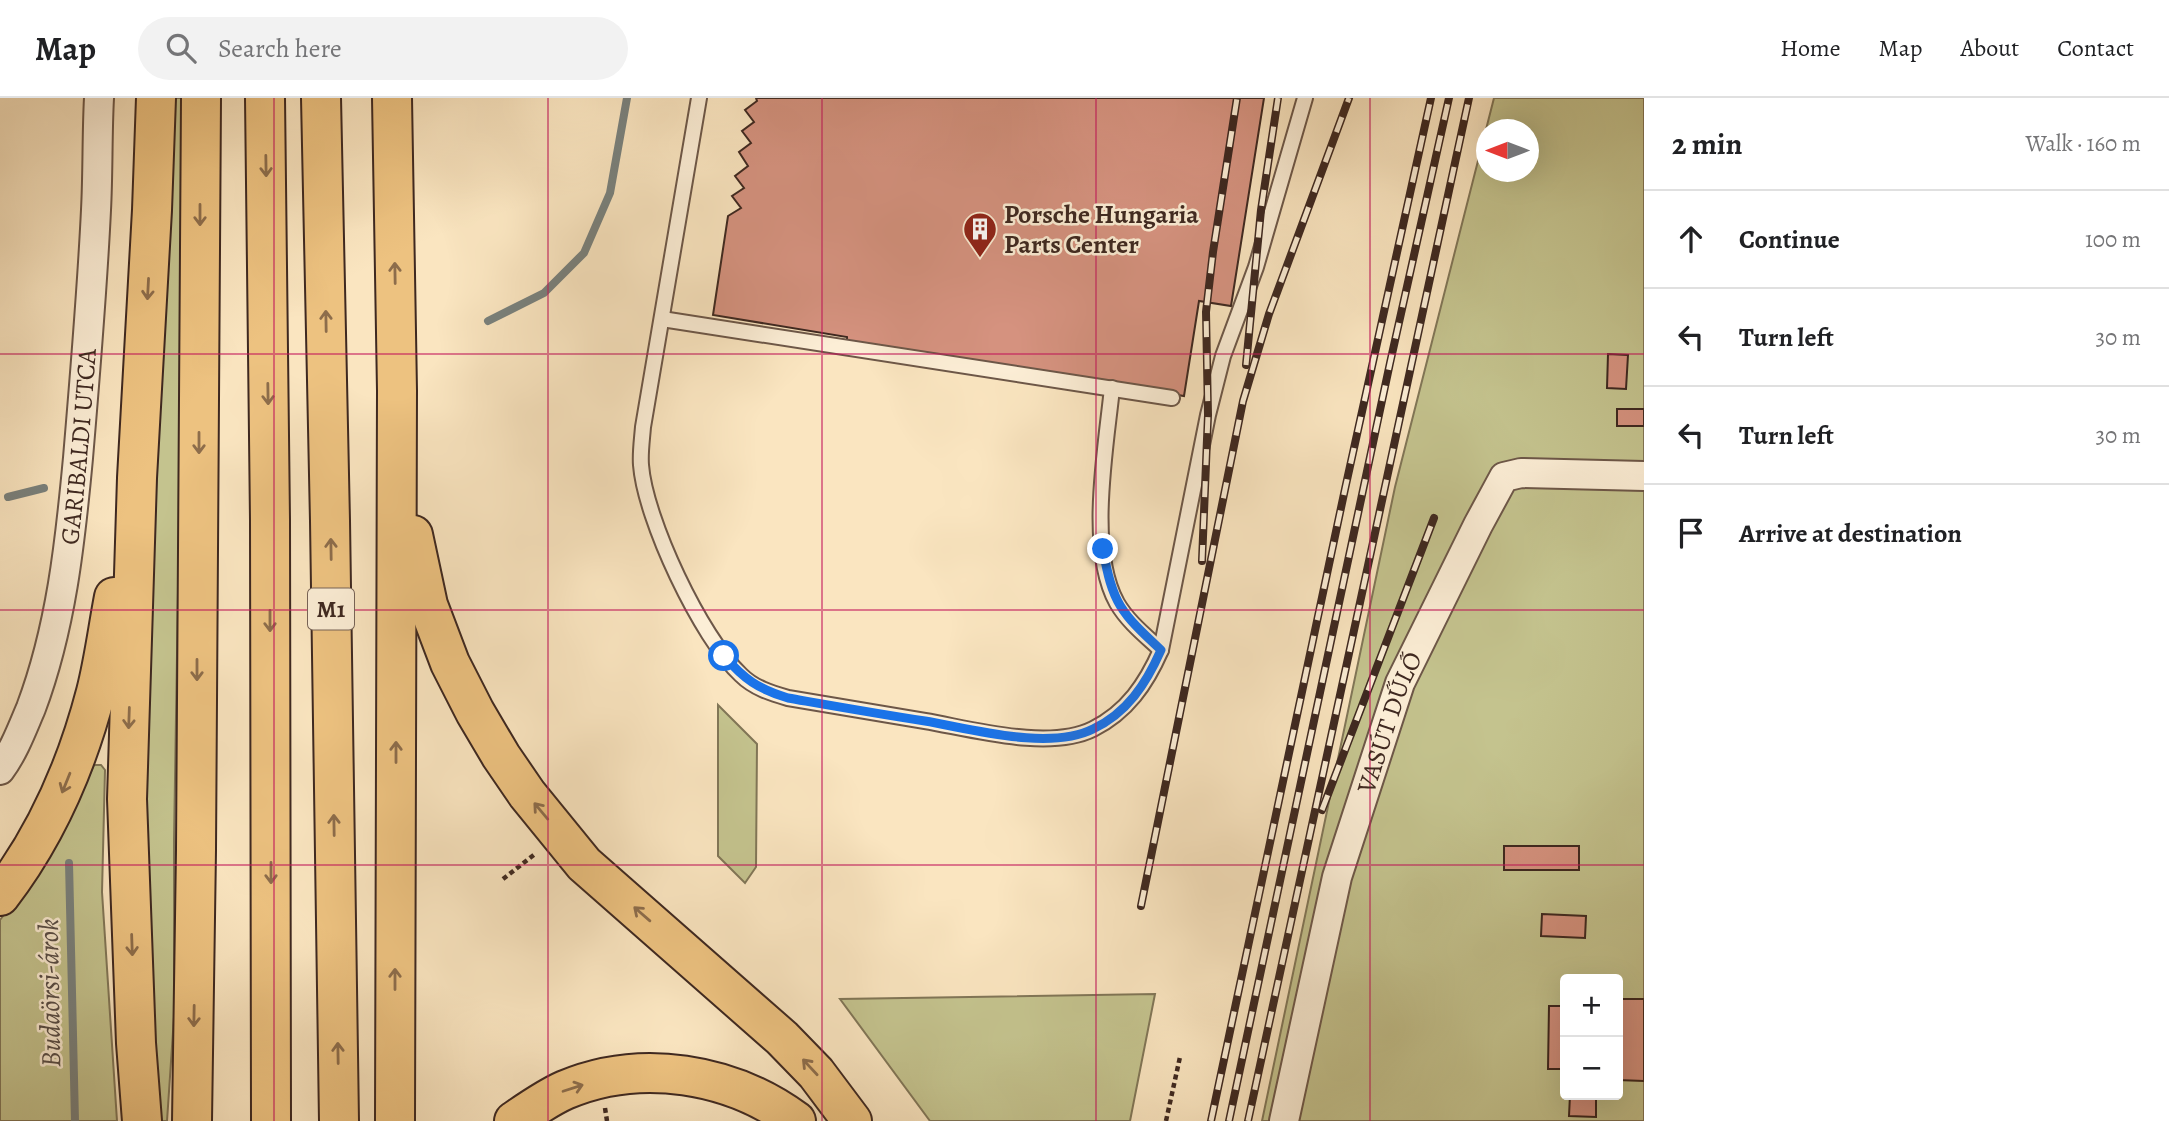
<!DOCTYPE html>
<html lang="en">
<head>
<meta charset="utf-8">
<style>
  :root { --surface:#fff; --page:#f2f2f2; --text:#202124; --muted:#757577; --line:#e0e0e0 }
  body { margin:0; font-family:Alegreya,serif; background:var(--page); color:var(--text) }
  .controls { position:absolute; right:21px; bottom:21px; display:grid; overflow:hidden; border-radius:7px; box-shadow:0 7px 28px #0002 }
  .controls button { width:63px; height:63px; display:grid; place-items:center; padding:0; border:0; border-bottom:2px solid var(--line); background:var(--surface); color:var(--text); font:35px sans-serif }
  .compass { position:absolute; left:1476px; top:21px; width:63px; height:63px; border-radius:50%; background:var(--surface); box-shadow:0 7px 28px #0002; rotate:270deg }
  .stop { position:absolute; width:21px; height:21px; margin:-16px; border:5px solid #1a73e8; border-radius:50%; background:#fff }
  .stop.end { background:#1a73e8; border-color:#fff; box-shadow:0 2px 7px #0008 }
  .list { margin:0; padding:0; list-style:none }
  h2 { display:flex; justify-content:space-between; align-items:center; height:91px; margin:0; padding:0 28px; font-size:30px }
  h2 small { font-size:23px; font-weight:400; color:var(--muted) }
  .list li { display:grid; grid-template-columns:46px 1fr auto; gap:21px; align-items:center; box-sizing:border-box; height:98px; padding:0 28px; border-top:2px solid var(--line) }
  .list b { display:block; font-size:26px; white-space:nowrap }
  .list em { font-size:23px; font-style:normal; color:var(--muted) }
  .icon { flex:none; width:38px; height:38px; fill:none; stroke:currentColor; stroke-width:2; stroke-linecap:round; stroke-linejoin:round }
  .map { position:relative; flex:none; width:1644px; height:1023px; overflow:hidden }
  header { display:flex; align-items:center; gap:42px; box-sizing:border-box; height:98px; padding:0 35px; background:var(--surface); border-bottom:2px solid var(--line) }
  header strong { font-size:33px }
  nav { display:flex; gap:38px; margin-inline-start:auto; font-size:24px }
  .search { width:490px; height:63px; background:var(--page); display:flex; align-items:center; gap:18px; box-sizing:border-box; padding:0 24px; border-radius:38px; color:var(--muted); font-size:26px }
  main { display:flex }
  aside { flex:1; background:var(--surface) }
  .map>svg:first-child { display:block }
  .green { fill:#c4c38e; stroke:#817657; stroke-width:2; fill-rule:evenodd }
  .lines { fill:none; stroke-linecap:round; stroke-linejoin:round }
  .stream { stroke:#79817d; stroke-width:8 }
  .building { fill:#d5927f; stroke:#3e2820; stroke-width:2 }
  .service-casing { stroke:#6d5748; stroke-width:18 }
  .minor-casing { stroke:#6d5748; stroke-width:32 }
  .motorway-casing { stroke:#3e2820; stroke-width:42 }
  .path { stroke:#3e2820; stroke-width:4.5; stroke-dasharray:5 3.5; stroke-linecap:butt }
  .service { stroke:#fceed6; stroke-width:14 }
  .minor { stroke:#fceed6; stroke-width:28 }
  .motorway { stroke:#edc280; stroke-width:38 }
  .rail-casing { stroke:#3e2820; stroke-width:8 }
  .rail { stroke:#fceed6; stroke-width:5; stroke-dasharray:16; stroke-linecap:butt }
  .oneway { stroke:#8d6d4b }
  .route { stroke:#1a73e8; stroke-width:9 }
  .grid { fill:none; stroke:#c2185b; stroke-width:2; stroke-opacity:0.55 }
  .labels { text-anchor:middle; stroke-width:5; stroke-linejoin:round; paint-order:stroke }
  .shield { fill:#fceed6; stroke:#776357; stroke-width:2 }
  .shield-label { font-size:24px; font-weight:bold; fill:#3e2820 }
  .poi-label { font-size:26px; font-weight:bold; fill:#3e2820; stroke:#fceed6; text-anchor:start }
  .street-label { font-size:26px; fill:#3e2820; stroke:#fceed6 }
  .water-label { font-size:28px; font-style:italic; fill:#574d47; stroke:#fceed6 }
</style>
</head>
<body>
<header>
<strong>Map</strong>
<div class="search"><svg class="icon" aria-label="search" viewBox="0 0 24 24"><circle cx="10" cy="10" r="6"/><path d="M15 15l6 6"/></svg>Search here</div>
<nav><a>Home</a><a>Map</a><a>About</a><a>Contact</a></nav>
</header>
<main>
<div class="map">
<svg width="1644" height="1023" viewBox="0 0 1644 1023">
  <rect width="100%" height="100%" fill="#fae5c0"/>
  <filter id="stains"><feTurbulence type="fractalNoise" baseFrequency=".00286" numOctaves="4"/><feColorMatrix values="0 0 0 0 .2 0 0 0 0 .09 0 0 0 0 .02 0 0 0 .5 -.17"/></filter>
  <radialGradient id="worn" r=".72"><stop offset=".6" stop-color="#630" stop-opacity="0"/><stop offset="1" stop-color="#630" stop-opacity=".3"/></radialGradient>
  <g class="green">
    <path d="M173,0H186L174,743V919L167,1023H148L138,805Z"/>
    <path d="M1494,0H1644V1023H1262L1395,389ZM1486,32H1528V74H1486ZM1565,881H1618V997H1565Z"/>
    <path d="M718,607L757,646L756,769L745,785L718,758Z"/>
    <path d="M94,667H101L105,672L102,794L117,1023H0V822C38,774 70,723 94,667Z"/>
    <path d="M1155,896L1130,1023H930L840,901Z"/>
  </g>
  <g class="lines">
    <g class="stream">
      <path d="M488,223L544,195L584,155L610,95L627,0"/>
      <path d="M8,399L44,390"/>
      <path d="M69,765L75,1023"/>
    </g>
  </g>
  <g class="building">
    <path d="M756,0H1264L1231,208L1199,203L1184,298L847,244V239L713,217L728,118L741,110L732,98L744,90L735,78L748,68L739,54L751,45L742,33L754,24L745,12L757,3Z"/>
    <path d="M1608,256L1628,257L1626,291L1607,290Z"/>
    <rect x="1617" y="311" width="27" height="17"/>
    <rect x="1504" y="748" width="75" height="24"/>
    <path d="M1542,816L1586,818L1585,840L1541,838Z"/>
    <path d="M1618,901H1644V983L1618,982Z"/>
    <path d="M1549,908H1565V971H1548Z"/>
    <path d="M1570,997H1596V1019L1569,1018Z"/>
  </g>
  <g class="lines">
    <g class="service-casing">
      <g id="service">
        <path d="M699,0L643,329C642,342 640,355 641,367C645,421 701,540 741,577C754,590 771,595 788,600C834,608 879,615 925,623C972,631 1049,653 1093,631C1127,614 1146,586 1161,552L1208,317L1223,258L1256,169L1305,0"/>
        <path d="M662,221L1172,300"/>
        <path d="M1112,290C1106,350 1087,451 1117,505C1128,524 1146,538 1161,552"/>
      </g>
    </g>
    <g class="minor-casing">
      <g id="minor">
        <path id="s1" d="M0,672C14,653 22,631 31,610C61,530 70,446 78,360C85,278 92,195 96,112C98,74 97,37 99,0"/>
        <path id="s2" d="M1284,1023L1337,779L1400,585L1478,427L1504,379L1521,375L1644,378"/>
      </g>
    </g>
    <g class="motorway-casing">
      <g id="motorway">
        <path d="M265,0L270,422L271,1023"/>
        <path d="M321,0L330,423L339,1023"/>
        <path d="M392,0L397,293L395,1023"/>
        <path d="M413,437L428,507L450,565L475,614L501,658L527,696L584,766L782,940L816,975L852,1023"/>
        <path d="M0,798C46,738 77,667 96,594C104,563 108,530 114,499"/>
        <path d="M142,1023L136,945L127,701L137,380L152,112L156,0"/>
        <path d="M192,1023L196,752L201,0"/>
        <path d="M514,1023C530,1012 547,1000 565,992C641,960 731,975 796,1023"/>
      </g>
    </g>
    <g class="path">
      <path d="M503,781L535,756"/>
      <path d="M605,1010L607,1023"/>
      <path d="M1166,1023L1180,959"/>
    </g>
    <use href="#service" class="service"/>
    <use href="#minor" class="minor"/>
    <use href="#motorway" class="motorway"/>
    <g class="rail-casing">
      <g id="rail">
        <path d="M1246,267L1261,112L1278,0"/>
        <path d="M1202,463L1208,317L1206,214L1213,154L1237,0"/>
        <path d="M1322,712L1434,420"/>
        <path d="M1141,808L1243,303L1269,216L1349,0"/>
        <path d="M1211,1023L1345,391L1431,0"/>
        <path d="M1229,1023L1390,265L1449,0"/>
        <path d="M1248,1023L1469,0"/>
      </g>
    </g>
    <use href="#rail" class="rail"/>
  </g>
  <defs><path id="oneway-shaft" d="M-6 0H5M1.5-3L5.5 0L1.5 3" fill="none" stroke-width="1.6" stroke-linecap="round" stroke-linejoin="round" transform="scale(1.75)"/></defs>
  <g class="oneway">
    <use href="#oneway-shaft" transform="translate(266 68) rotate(89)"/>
    <use href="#oneway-shaft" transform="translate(200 117) rotate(90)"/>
    <use href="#oneway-shaft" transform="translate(395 175) rotate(-91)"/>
    <use href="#oneway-shaft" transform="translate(148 191) rotate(93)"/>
    <use href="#oneway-shaft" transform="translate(326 223) rotate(-91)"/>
    <use href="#oneway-shaft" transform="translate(268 296) rotate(89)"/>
    <use href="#oneway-shaft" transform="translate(199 345) rotate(90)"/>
    <use href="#oneway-shaft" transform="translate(331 451) rotate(-91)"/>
    <use href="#oneway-shaft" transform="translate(270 523) rotate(90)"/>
    <use href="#oneway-shaft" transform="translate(197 572) rotate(90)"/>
    <use href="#oneway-shaft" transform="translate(129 620) rotate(92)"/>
    <use href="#oneway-shaft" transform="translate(396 654) rotate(-90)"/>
    <use href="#oneway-shaft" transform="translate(66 685) rotate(112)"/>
    <use href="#oneway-shaft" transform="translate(541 713) rotate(-130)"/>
    <use href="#oneway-shaft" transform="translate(334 727) rotate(-91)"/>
    <use href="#oneway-shaft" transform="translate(271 775) rotate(90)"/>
    <use href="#oneway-shaft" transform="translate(642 816) rotate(-139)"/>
    <use href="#oneway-shaft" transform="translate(132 847) rotate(88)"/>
    <use href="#oneway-shaft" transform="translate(395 881) rotate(-90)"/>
    <use href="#oneway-shaft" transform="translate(194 918) rotate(91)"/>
    <use href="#oneway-shaft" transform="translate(338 955) rotate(-91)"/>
    <use href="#oneway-shaft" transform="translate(810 969) rotate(-133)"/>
    <use href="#oneway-shaft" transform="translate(573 990) rotate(-18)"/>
  </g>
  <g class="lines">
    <path class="route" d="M724,558C744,581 758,591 788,600C834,608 879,616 925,623C972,631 1049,653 1093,631C1127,615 1146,586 1161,552C1121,515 1112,505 1103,451"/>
  </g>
  <path class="grid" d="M274,0V1023M548,0V1023M822,0V1023M1096,0V1023M1370,0V1023M0,256H1644M0,512H1644M0,767H1644"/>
  <defs>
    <g id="building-pin" transform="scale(1.75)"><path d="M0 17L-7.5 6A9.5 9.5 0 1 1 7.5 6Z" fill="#8f2418" stroke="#fceed6"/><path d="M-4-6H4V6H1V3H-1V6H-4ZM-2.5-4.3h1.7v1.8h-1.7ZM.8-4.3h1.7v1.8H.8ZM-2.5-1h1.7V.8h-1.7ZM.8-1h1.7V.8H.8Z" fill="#fff"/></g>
  </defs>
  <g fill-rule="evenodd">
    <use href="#building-pin" x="980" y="131"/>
  </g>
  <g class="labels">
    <rect class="shield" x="308" y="490.5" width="46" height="41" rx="5"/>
    <g class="shield-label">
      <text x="331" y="519">M1</text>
    </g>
    <g class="poi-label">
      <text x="1004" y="125">Porsche Hungaria<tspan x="1004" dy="30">Parts Center</tspan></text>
    </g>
    <g class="street-label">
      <text dy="9" stroke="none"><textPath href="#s1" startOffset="336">GARIBALDI UTCA</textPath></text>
      <text dy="9" stroke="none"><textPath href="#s2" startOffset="413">VASÚT DŰLŐ</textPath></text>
    </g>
    <g class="water-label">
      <text transform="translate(49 895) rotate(-91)" y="10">Budaörsi-árok</text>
    </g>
  </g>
  <rect width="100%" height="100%" filter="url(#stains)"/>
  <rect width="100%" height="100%" fill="url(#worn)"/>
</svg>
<div class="controls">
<button>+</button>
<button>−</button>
</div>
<svg class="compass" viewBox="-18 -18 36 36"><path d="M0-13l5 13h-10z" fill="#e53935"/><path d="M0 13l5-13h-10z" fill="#757577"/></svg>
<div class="stop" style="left:724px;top:558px"></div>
<div class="stop end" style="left:1103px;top:451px"></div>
</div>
<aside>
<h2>2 min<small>Walk · 160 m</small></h2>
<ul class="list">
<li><svg class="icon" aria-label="ahead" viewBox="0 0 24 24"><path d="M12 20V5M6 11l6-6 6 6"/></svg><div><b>Continue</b></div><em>100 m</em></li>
<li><svg class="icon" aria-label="left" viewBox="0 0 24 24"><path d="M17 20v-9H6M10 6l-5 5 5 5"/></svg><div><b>Turn left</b></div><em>30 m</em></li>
<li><svg class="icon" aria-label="left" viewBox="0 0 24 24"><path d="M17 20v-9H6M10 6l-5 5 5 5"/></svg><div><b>Turn left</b></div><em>30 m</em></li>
<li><svg class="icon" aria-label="arrive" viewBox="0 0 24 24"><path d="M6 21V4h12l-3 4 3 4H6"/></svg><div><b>Arrive at destination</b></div></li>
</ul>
</aside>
</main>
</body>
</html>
